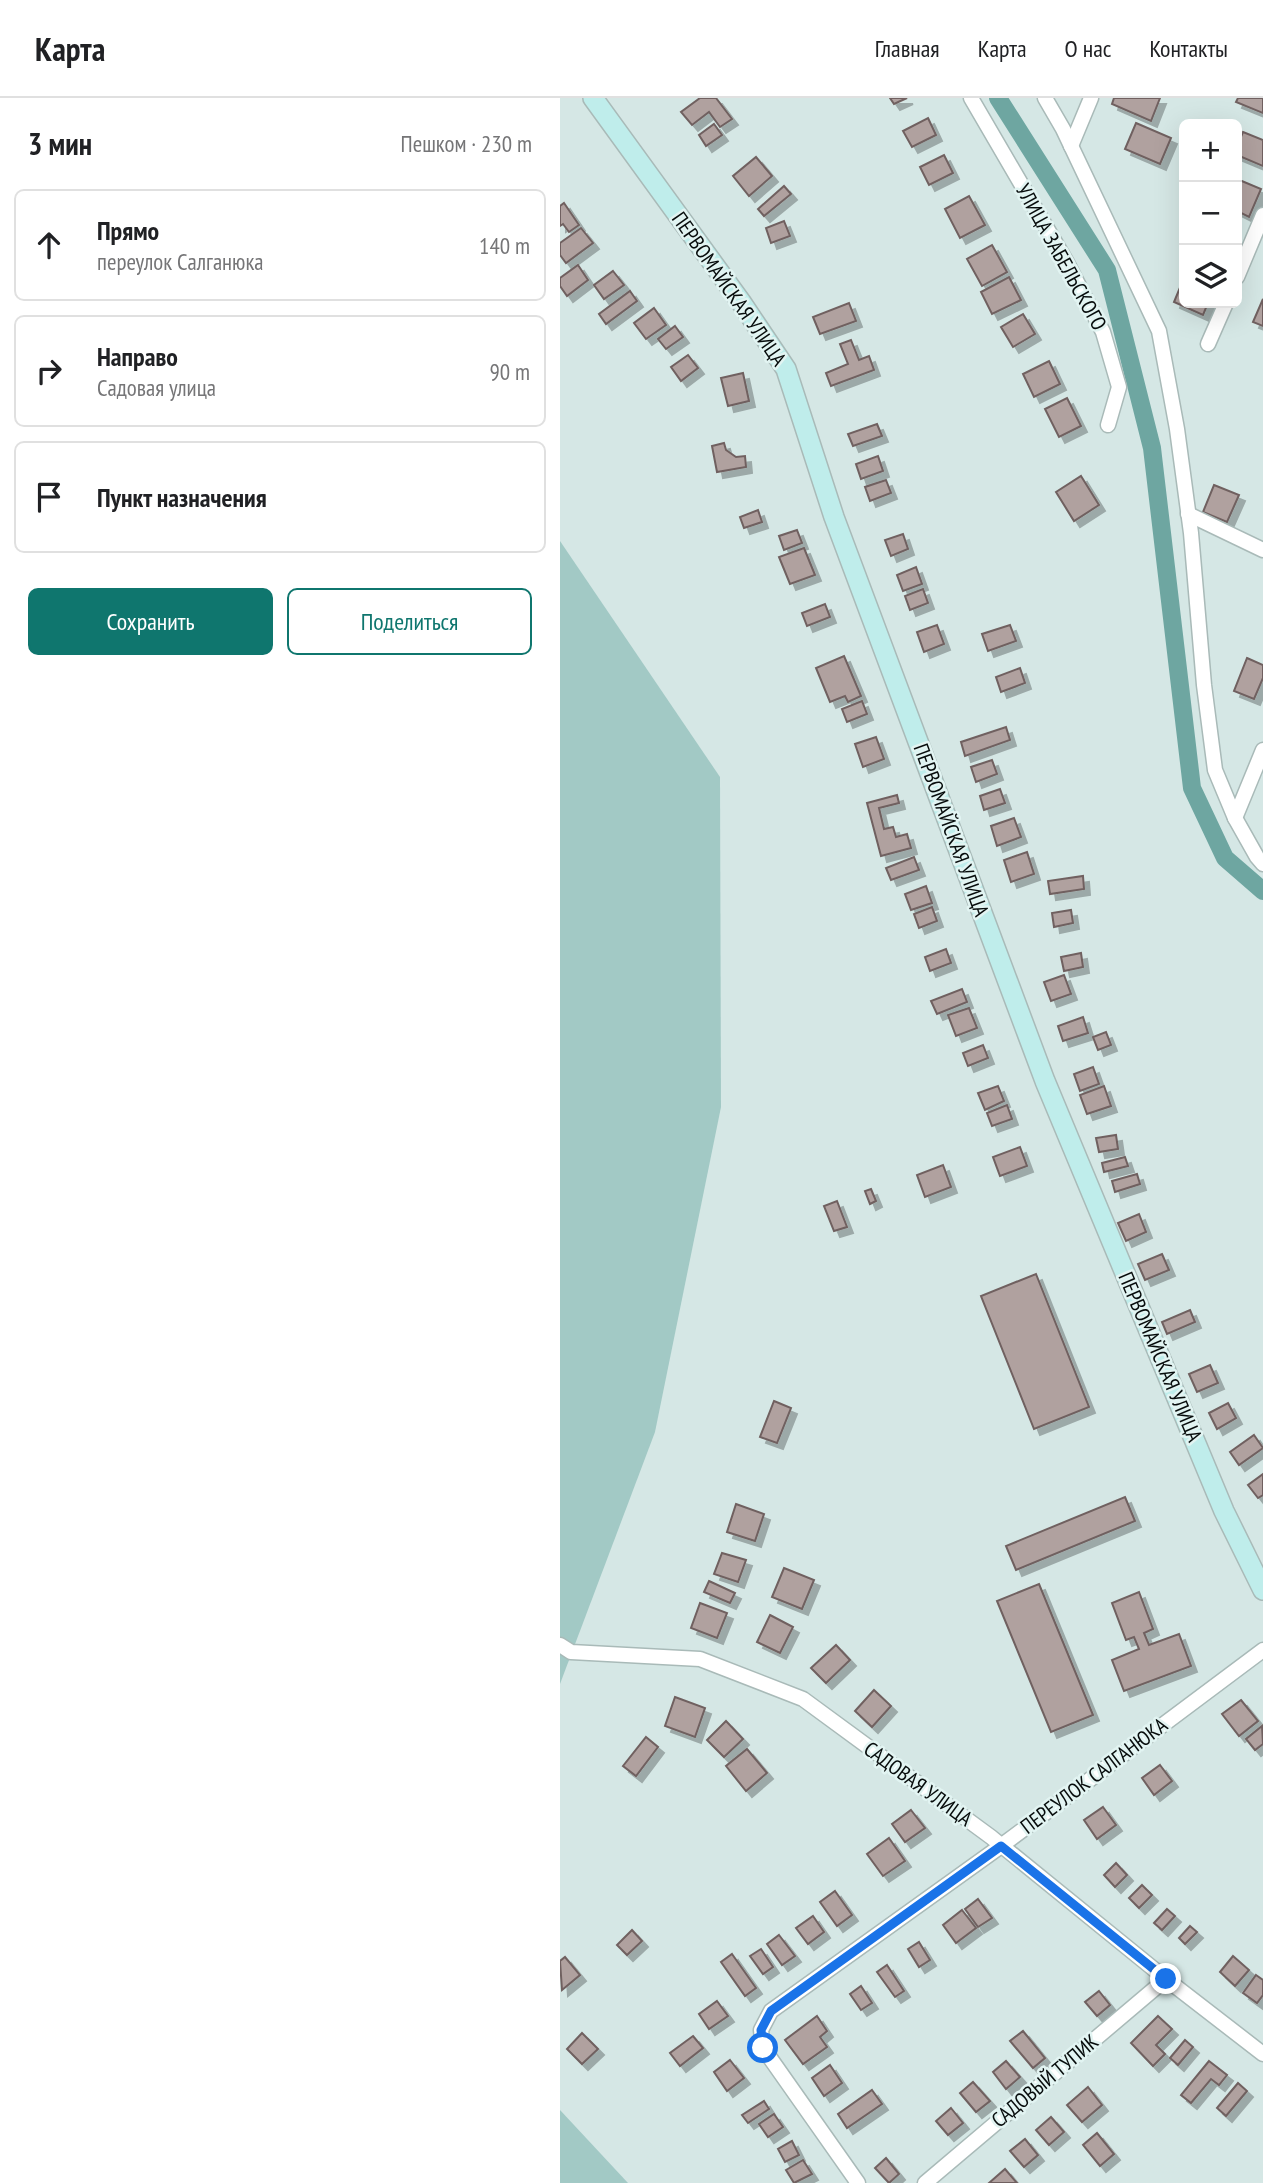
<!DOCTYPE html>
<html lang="ru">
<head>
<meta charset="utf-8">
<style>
  :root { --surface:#fff; --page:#f6f6f6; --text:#202124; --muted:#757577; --line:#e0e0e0; --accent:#0f766e }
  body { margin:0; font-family:"PT Sans Narrow",sans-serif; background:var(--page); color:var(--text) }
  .controls { position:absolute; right:21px; top:21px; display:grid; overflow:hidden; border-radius:10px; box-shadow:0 7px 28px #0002 }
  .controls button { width:63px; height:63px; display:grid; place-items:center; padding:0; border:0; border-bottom:2px solid var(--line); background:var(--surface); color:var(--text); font:35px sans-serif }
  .stop { position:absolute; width:21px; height:21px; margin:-16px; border:5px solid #1a73e8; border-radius:50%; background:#fff }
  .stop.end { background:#1a73e8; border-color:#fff; box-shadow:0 2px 7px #0008 }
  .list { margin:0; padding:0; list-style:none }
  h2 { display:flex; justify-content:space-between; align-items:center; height:91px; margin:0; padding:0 28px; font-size:30px }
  h2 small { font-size:23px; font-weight:400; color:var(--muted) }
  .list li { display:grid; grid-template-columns:46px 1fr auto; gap:21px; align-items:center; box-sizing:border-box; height:112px; margin:0 14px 14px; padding:0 14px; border:2px solid var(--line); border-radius:10px }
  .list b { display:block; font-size:26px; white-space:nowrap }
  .list p { margin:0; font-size:23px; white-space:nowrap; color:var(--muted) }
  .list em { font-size:23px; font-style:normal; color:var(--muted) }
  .actions { display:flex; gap:14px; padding:21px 28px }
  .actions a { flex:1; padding:16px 0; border:2px solid var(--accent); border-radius:10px; text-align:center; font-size:24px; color:var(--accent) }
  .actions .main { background:var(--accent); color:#fff }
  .icon { flex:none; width:38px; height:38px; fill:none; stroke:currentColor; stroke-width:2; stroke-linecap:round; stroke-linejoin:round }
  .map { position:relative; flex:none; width:703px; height:2085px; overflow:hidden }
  header { display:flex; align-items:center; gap:42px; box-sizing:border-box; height:98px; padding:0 35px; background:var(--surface); border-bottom:2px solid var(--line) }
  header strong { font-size:33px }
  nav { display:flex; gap:38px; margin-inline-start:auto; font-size:24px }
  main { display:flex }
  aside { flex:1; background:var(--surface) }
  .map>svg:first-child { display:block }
  .green { fill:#a2c9c5 }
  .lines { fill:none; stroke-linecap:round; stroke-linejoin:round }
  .canal { stroke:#6ea6a1; stroke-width:18 }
  .building { fill:#b0a19f; stroke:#706160; stroke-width:2; filter:url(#shadow) }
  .street-casing { stroke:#a9bab8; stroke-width:17 }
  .secondary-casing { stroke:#a9bab8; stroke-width:22 }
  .street { stroke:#fff; stroke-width:14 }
  .secondary { stroke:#bfedeb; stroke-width:19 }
  .route { stroke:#1a73e8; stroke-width:9 }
  .labels { text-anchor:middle; stroke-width:5; stroke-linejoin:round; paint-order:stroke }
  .street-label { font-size:21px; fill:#070c0c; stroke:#e2f4f2 }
</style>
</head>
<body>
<header>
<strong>Карта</strong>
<nav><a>Главная</a><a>Карта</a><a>О нас</a><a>Контакты</a></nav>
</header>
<main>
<aside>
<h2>3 мин<small>Пешком · 230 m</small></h2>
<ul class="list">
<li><svg class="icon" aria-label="ahead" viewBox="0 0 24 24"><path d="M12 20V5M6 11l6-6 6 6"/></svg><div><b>Прямо</b><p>переулок Салганюка</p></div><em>140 m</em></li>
<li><svg class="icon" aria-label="right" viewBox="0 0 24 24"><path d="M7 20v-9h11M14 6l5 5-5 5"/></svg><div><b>Направо</b><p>Садовая улица</p></div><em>90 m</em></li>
<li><svg class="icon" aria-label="arrive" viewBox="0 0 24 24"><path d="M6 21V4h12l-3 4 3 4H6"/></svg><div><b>Пункт назначения</b></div></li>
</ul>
<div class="actions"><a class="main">Сохранить</a><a>Поделиться</a></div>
</aside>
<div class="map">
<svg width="703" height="2085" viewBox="0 0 703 2085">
  <defs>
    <filter id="shadow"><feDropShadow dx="6" dy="6" stdDeviation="0" flood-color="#0004"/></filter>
  </defs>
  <rect width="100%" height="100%" fill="#d5e7e5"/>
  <g class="green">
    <path d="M0,443L160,679L161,1009L95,1334L0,1586Z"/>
    <path d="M0,2012L68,2085H0Z"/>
  </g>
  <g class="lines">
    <path class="canal" d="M438,0L547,172L592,350L632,690L665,760L703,793"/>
  </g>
  <g class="building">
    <path d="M140,0H156L172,21L160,29L149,14L132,27L121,14Z"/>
    <path d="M330,0H347L334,6Z"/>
    <path d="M554,0H600L591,23L552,6Z"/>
    <path d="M678,0H703V15L676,4Z"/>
    <path d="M368,20L376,37L352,49L343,33Z"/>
    <path d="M576,25L611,40L600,66L565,51Z"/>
    <path d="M154,26L162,37L146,48L139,37Z"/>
    <path d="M683,34L703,42V68L677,57V48Z"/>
    <path d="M384,57L393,75L369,87L360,69Z"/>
    <path d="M196,59L212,78L189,98L173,78Z"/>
    <path d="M677,81L701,91L689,119L677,113Z"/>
    <path d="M224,88L231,96L204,118L198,111Z"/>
    <path d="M409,98L425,127L400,140L385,111Z"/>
    <path d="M4,105L19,127L9,134L3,126L0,128V108Z"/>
    <path d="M224,123L230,138L211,145L206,130Z"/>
    <path d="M21,130L33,145L6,165L0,157V145Z"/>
    <path d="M432,147L447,174L422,188L407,161Z"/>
    <path d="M18,167L28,182L7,198L0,188V180Z"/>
    <path d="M53,173L64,187L44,201L34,187Z"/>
    <path d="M449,179L461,202L432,216L421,194Z"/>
    <path d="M624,180V205H648L643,217L614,204Z"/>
    <path d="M70,193L77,203L46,226L39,216Z"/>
    <path d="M703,201V228L693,224Z"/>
    <path d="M289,205L296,223L260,236L253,219Z"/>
    <path d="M94,210L106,227L86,241L74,225Z"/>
    <path d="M463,216L475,236L453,249L441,229Z"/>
    <path d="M115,228L123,239L106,251L98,241Z"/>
    <path d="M291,242L299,262L309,258L314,272L271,288L266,275L288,266L280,246Z"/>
    <path d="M128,257L138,270L121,283L111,269Z"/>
    <path d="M489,263L500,286L474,299L463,276Z"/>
    <path d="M183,275L189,303L168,308L161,280Z"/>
    <path d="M507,300L521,328L499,339L485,311Z"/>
    <path d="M317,326L322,338L293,348L288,336Z"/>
    <path d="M164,345L166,352L176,359L185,358L186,369L157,374L152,348Z"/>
    <path d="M318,358L323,373L301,381L296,366Z"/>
    <path d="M521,378L539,407L514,423L496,394Z"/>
    <path d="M326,382L331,395L310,403L305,389Z"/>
    <path d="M654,387L679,397L667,424L643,414Z"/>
    <path d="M198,412L202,424L184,430L180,419Z"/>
    <path d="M237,432L242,445L224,452L219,438Z"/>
    <path d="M343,436L348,451L331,458L325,442Z"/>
    <path d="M244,450L255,477L230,486L219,459Z"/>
    <path d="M356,469L362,486L343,493L337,477Z"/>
    <path d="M363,491L368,505L350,512L345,498Z"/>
    <path d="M265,506L270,519L247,528L242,515Z"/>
    <path d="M377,527L384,546L364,554L357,534Z"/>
    <path d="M450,527L456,543L428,553L422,536Z"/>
    <path d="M284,558L301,598L288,604L285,598L270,604L256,570Z"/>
    <path d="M687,560L703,567V580L694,601L674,593Z"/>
    <path d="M460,570L465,585L441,594L436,579Z"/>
    <path d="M302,603L307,616L287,624L282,611Z"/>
    <path d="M446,629L450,642L405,658L401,644Z"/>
    <path d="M316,639L324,661L303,669L295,646Z"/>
    <path d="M432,662L437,676L416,684L411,669Z"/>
    <path d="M440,691L445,705L424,712L420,698Z"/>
    <path d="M337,697L339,705L319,710L324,731L333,729L336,739L347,736L351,750L321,758L307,705Z"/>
    <path d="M454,720L461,739L437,748L431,728Z"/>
    <path d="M467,754L474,776L451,784L444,762Z"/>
    <path d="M354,759L359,772L331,782L326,770Z"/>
    <path d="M523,778L524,791L490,796L488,783Z"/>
    <path d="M366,788L372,805L351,812L345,796Z"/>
    <path d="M372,809L377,823L359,830L354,816Z"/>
    <path d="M511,812L513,825L494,829L492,815Z"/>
    <path d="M386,851L391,865L370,873L365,859Z"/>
    <path d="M521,855L523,869L504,873L501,859Z"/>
    <path d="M504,877L511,896L491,903L484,884Z"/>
    <path d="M402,891L407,904L377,916L371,903Z"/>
    <path d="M409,910L417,930L396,938L388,917Z"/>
    <path d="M523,919L528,935L503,943L498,928Z"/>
    <path d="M546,934L551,947L538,952L533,939Z"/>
    <path d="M423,947L428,960L408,968L403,955Z"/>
    <path d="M533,969L539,986L520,993L514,976Z"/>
    <path d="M438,988L444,1003L425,1012L418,995Z"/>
    <path d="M544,988L551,1008L527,1016L520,997Z"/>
    <path d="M447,1007L452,1021L432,1028L427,1015Z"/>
    <path d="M556,1037L558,1051L539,1054L536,1040Z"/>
    <path d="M460,1049L467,1068L440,1078L433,1059Z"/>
    <path d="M565,1059L568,1068L544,1074L542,1065Z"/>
    <path d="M383,1067L391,1089L365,1099L357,1077Z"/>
    <path d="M577,1076L580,1086L555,1094L552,1083Z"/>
    <path d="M311,1091L316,1103L310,1106L305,1093Z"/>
    <path d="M277,1103L287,1129L274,1133L264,1108Z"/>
    <path d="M579,1116L586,1134L566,1143L558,1125Z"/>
    <path d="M602,1156L609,1172L585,1182L578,1166Z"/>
    <path d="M476,1176L529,1309L474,1331L421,1198Z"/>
    <path d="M630,1212L635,1224L607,1236L602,1224Z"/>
    <path d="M650,1267L658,1285L637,1294L629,1276Z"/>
    <path d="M214,1303L231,1310L217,1345L200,1339Z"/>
    <path d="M668,1305L676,1320L657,1331L649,1315Z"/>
    <path d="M694,1337L703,1350L679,1367L670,1354Z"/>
    <path d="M703,1376V1397L698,1400L688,1387Z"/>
    <path d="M565,1399L575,1423L456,1472L446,1448Z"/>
    <path d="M176,1406L204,1416L195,1443L167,1434Z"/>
    <path d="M162,1455L186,1462L178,1484L154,1476Z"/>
    <path d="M224,1470L254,1482L242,1511L212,1499Z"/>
    <path d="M149,1483L175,1495L170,1505L144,1494Z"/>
    <path d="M479,1486L533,1617L491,1634L437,1503Z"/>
    <path d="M579,1494L593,1531L584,1535L589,1547L619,1536L631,1568L564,1593L552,1562L579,1551L574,1539L566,1542L552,1505Z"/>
    <path d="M140,1505L167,1515L157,1540L131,1530Z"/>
    <path d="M210,1517L233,1529L220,1555L197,1544Z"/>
    <path d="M276,1547L290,1562L266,1585L251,1570Z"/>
    <path d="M314,1592L331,1608L312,1629L295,1613Z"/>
    <path d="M115,1599L145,1610L135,1639L105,1628Z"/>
    <path d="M681,1602L698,1623L679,1638L662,1616Z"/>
    <path d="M166,1623L183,1641L164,1659L147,1642Z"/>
    <path d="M702,1628L703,1646L695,1652L686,1641Z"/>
    <path d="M86,1639L98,1649L76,1678L63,1668Z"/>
    <path d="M187,1651L207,1675L186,1693L166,1668Z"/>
    <path d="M600,1667L612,1683L594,1697L582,1680Z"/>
    <path d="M543,1709L556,1727L537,1741L524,1722Z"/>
    <path d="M351,1712L365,1730L345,1744L332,1726Z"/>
    <path d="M329,1740L345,1763L323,1778L307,1756Z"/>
    <path d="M556,1765L567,1777L555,1789L544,1777Z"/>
    <path d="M582,1787L592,1797L579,1810L569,1800Z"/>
    <path d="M275,1793L292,1817L277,1828L260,1804Z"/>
    <path d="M418,1801L432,1820L418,1829L405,1811Z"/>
    <path d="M607,1811L615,1818L602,1832L594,1825Z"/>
    <path d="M402,1812L416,1830L396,1845L383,1827Z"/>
    <path d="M253,1818L264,1834L248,1846L236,1830Z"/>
    <path d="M630,1828L637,1834L625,1846L619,1840Z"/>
    <path d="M72,1832L82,1843L67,1857L57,1847Z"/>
    <path d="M219,1837L235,1858L222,1867L207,1846Z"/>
    <path d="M359,1844L370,1862L359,1869L348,1851Z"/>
    <path d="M201,1851L213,1869L203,1876L190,1858Z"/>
    <path d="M172,1856L196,1890L185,1898L161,1864Z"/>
    <path d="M673,1858L689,1872L675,1888L660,1874Z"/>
    <path d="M5,1859L20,1877L2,1892L0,1863Z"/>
    <path d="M327,1867L344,1893L335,1899L317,1874Z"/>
    <path d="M696,1877L703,1882V1897L697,1905L683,1895Z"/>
    <path d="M301,1888L312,1905L301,1912L290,1896Z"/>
    <path d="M539,1893L550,1907L537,1918L525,1904Z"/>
    <path d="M157,1903L168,1918L149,1931L139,1916Z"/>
    <path d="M257,1918L267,1933L260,1939L267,1949L243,1966L225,1942Z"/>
    <path d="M598,1918L612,1931L596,1947L605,1956L593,1968L571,1945Z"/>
    <path d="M463,1933L485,1960L473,1970L450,1943Z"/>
    <path d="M22,1935L38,1951L22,1966L7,1951Z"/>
    <path d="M133,1938L143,1950L120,1968L110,1955Z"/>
    <path d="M625,1942L633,1949L618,1967L610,1960Z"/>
    <path d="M170,1962L184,1980L167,1993L154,1974Z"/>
    <path d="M446,1963L460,1979L446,1991L433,1974Z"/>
    <path d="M649,1963L667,1977L659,1987L651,1981L631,2005L621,1997Z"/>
    <path d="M270,1967L282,1985L264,1998L252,1980Z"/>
    <path d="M413,1984L430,2003L416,2014L400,1995Z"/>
    <path d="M678,1985L687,1993L666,2018L657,2010Z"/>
    <path d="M528,1989L542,2007L522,2024L507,2007Z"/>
    <path d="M312,1992L322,2006L287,2030L278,2016Z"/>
    <path d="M204,2003L209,2011L188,2025L182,2017Z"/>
    <path d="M391,2010L403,2025L388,2037L376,2023Z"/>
    <path d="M214,2016L223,2029L208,2039L199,2026Z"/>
    <path d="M491,2019L504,2034L489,2047L476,2032Z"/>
    <path d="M537,2035L554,2056L540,2068L523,2047Z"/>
    <path d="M465,2041L478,2057L464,2069L450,2053Z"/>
    <path d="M232,2043L239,2057L225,2064L218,2051Z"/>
    <path d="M326,2060L339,2076L329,2085L315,2070Z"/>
    <path d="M243,2062L252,2076L234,2085L226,2072Z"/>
    <path d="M445,2071L457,2085H429Z"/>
  </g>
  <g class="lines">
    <g class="street-casing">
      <g id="street">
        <path d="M411,0L506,163L543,234L559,289L548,327"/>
        <path d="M485,0L503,31L599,233L617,331L631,435L644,587L655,672L675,720L697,759L703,766"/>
        <path d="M511,48L531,0"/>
        <path d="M677,179L703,117"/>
        <path d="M648,246L666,205"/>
        <path d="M628,416L703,452"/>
        <path d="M675,720L703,652"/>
        <path d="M0,1547L11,1554L140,1561L243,1601L431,1739L606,1881L703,1956"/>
        <path d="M298,2085L203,1950L201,1932L211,1913L441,1748L703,1552"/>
        <path d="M365,2085L606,1881"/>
      </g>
    </g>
    <g class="secondary-casing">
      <path id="secondary" d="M33,0L181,204L226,271L274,419L485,983L664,1413L703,1492"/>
    </g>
    <use href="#street" class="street"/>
    <use href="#secondary" class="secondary"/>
  </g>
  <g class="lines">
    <path class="route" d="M203,1950L201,1932L211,1913L441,1748L606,1881"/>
  </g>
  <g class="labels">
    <g class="street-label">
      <text transform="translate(501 159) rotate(61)" y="7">УЛИЦА ЗАБЕЛЬСКОГО</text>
      <text transform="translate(169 191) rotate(55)" y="7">ПЕРВОМАЙСКАЯ УЛИЦА</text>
      <text transform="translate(391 732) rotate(70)" y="7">ПЕРВОМАЙСКАЯ УЛИЦА</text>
      <text transform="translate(600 1259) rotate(67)" y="7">ПЕРВОМАЙСКАЯ УЛИЦА</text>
      <text transform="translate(534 1678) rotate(-37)" y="7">ПЕРЕУЛОК САЛГАНЮКА</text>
      <text transform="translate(358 1686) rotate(36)" y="7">САДОВАЯ УЛИЦА</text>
      <text transform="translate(485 1983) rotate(-40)" y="7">САДОВЫЙ ТУПИК</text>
    </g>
  </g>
</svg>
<div class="controls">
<button>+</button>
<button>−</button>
<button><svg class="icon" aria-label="layers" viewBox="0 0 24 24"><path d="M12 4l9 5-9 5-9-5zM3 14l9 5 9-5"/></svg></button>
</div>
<div class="stop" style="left:203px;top:1950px"></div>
<div class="stop end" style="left:606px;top:1881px"></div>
</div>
</main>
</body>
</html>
